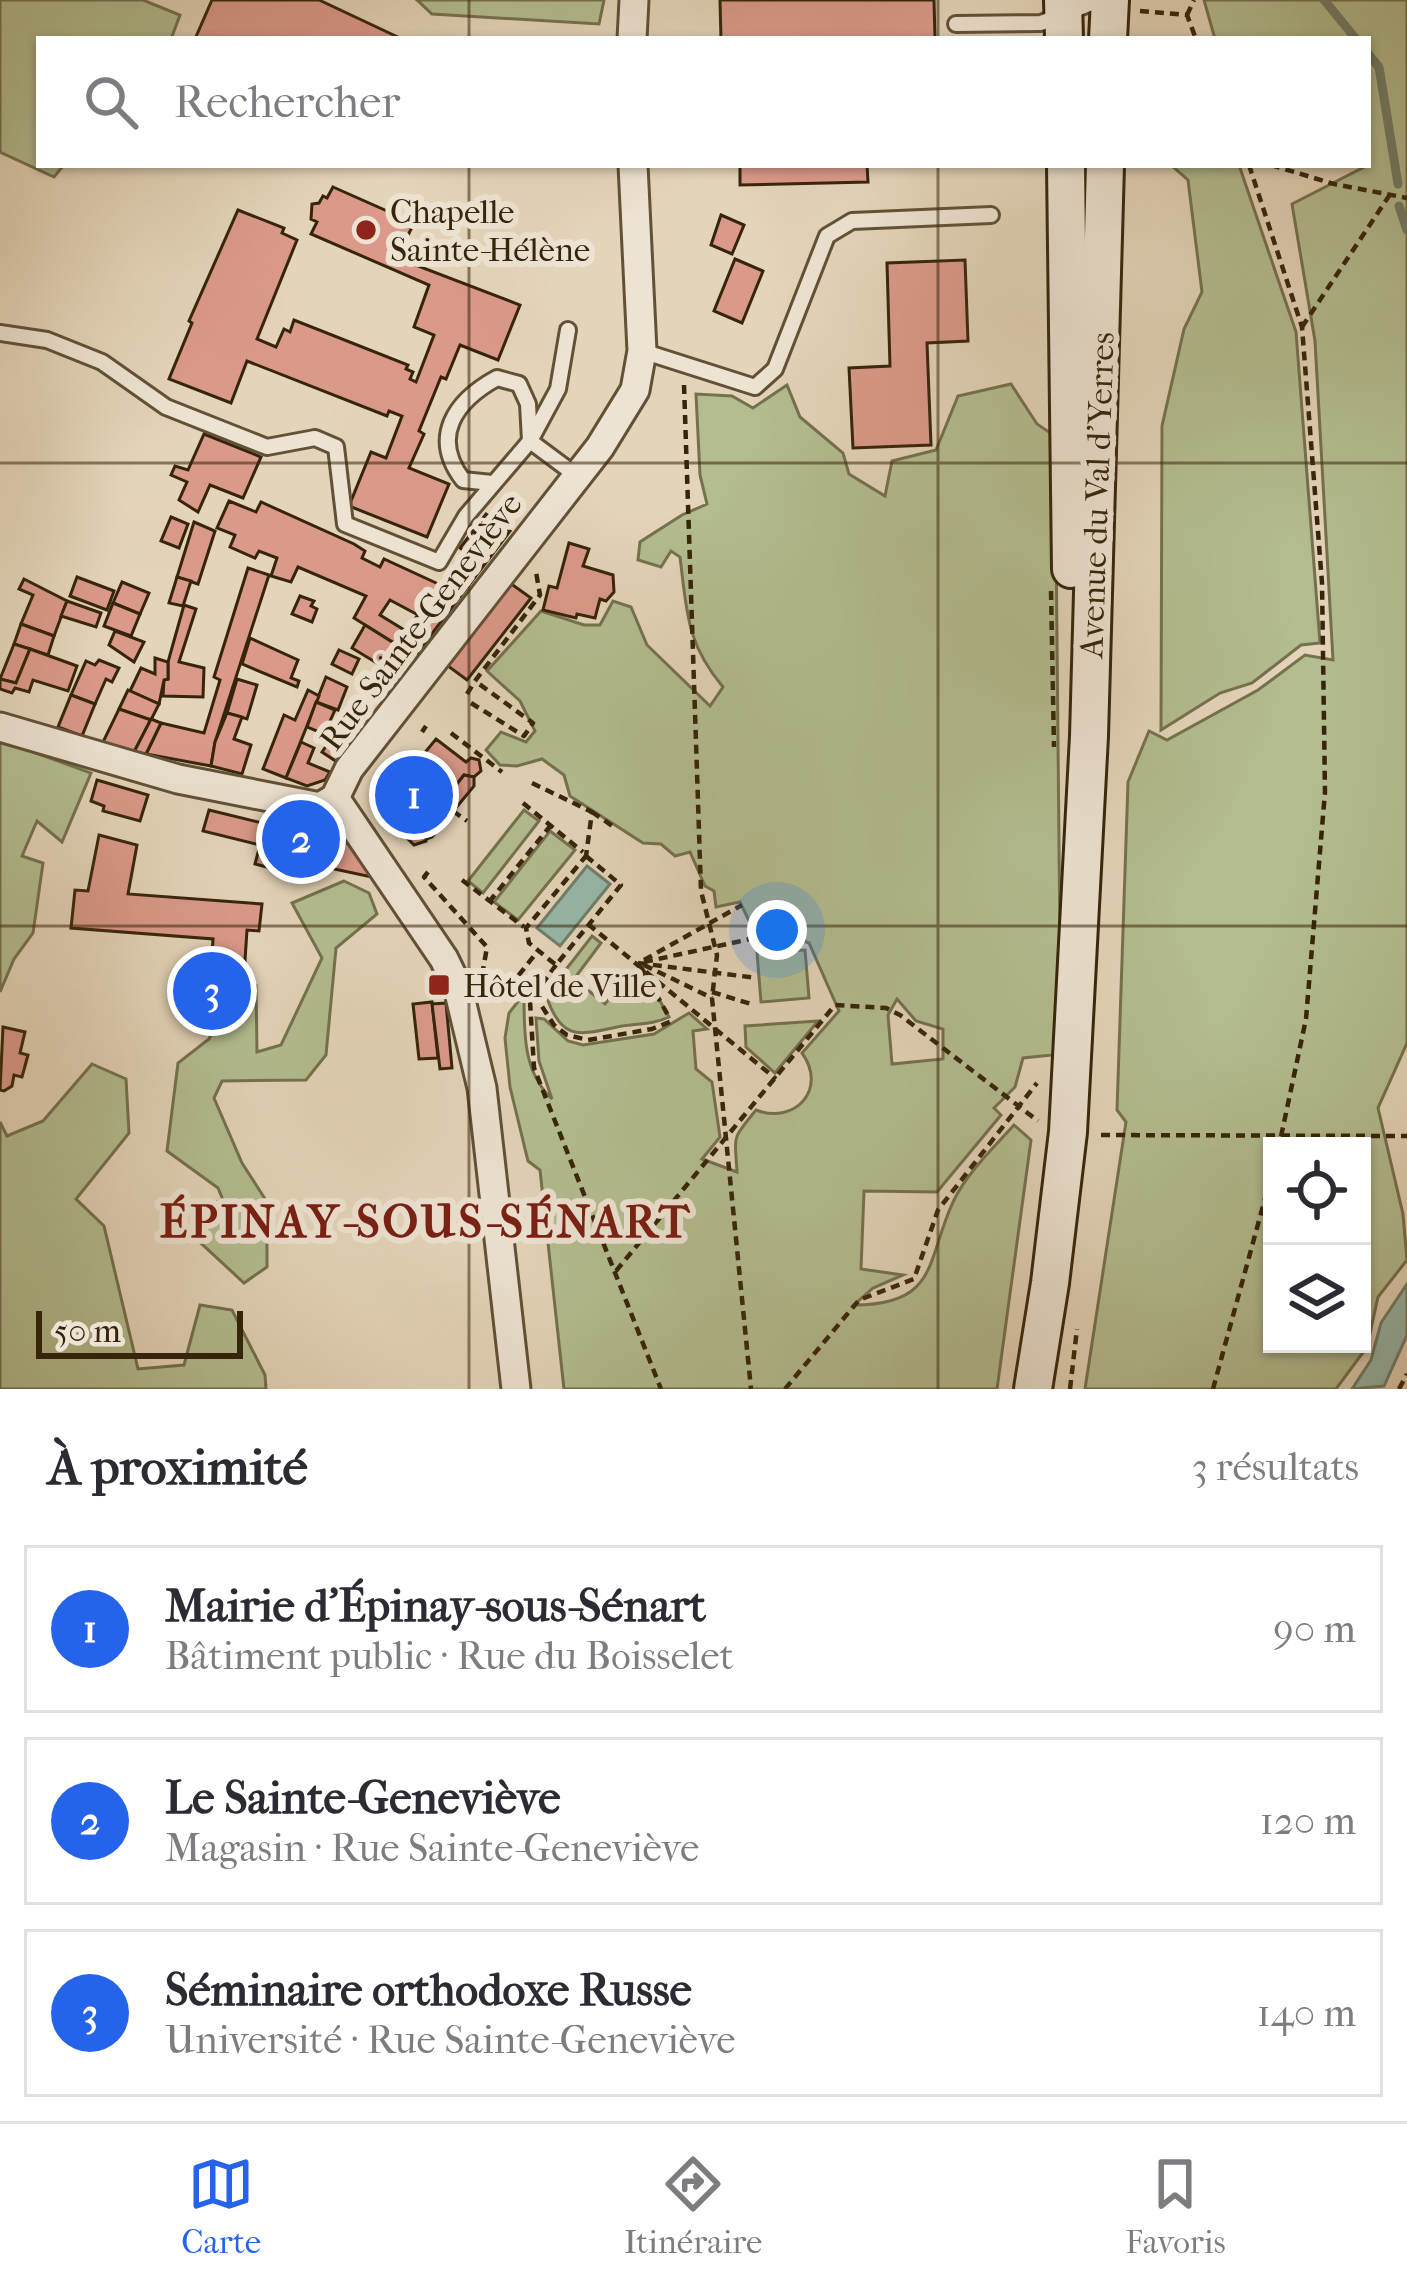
<!DOCTYPE html>
<html lang="fr">
<head>
<meta charset="utf-8">
<style>
  :root { --surface:#fff; --page:#f7f7f7; --text:#2b2b33; --muted:#7c7c81; --line:#e1e1e2; --accent:#2563eb }
  body { margin:0; font-family:"IM FELL French Canon",serif; background:var(--page); color:var(--text) }
  .controls { position:absolute; right:36px; bottom:36px; display:grid; overflow:hidden; border-radius:0px; box-shadow:0 3px 9px #0004 }
  .controls button { width:108px; height:108px; display:grid; place-items:center; padding:0; border:0; border-bottom:3px solid var(--line); background:var(--surface); color:var(--text); font:60px sans-serif }
  .scale { position:absolute; left:36px; bottom:30px; width:207px; box-sizing:border-box; padding-left:12px; border:6px solid #36250b; border-top:0; font-size:33px; line-height:42px; white-space:nowrap; color:#36250b; -webkit-text-stroke:9px #ede3d2; paint-order:stroke }
  .you { position:absolute; left:777px; top:930px; width:42px; height:42px; margin:-30px; border:9px solid #fff; border-radius:50%; background:#1a73e8; box-shadow:0 0 0 18px #1a73e833 }
  .badge { display:grid; place-items:center; width:78px; height:78px; border-radius:50%; background:var(--accent); color:#fff; font-size:39px; font-weight:700 }
  .pin { position:absolute; translate:-50% -50%; border:6px solid #fff; box-shadow:0 3px 12px #0006 }
  .list { margin:0; padding:0; list-style:none }
  h2 { display:flex; justify-content:space-between; align-items:center; height:156px; margin:0; padding:0 48px; font-size:51px }
  h2 small { font-size:39px; font-weight:400; color:var(--muted) }
  .list li { display:grid; grid-template-columns:78px 1fr auto; gap:36px; align-items:center; box-sizing:border-box; height:168px; margin:0 24px 24px; padding:0 24px; border:3px solid var(--line); border-radius:0px }
  .list b { display:block; font-size:45px; white-space:nowrap }
  .list p { margin:0; font-size:39px; white-space:nowrap; color:var(--muted) }
  .list em { font-size:39px; font-style:normal; color:var(--muted) }
  .icon { flex:none; width:66px; height:66px; fill:none; stroke:currentColor; stroke-width:2; stroke-linecap:round; stroke-linejoin:round }
  .map { position:relative; flex:none; width:1407px; height:1389px; overflow:hidden }
  .search { position:absolute; background:var(--surface); box-shadow:0 3px 9px #0004; left:36px; right:36px; top:36px; height:132px; display:flex; align-items:center; gap:30px; box-sizing:border-box; padding:0 42px; border-radius:0px; color:var(--muted); font-size:45px }
  .sheet { height:732px; background:var(--surface) }
  nav { display:flex; justify-content:space-around; align-items:center; box-sizing:border-box; height:168px; border-top:3px solid var(--line); background:var(--surface); font-size:33px; color:var(--muted) }
  nav a { display:grid; justify-items:center; gap:6px }
  nav .on { color:var(--accent) }
  .map>svg:first-child { display:block }
  .green { fill:#b3bd90; stroke:#74714e; stroke-width:3; fill-rule:evenodd }
  .water { fill:#97b9aa; stroke:#707e6a; stroke-width:3 }
  .lines { fill:none; stroke-linecap:round; stroke-linejoin:round }
  .stream { stroke:#707e6a; stroke-width:9 }
  .building { fill:#db998a; stroke:#36250b; stroke-width:3; fill-rule:evenodd }
  .lane-casing { stroke:#625136; stroke-width:20 }
  .street-casing { stroke:#625136; stroke-width:33 }
  .secondary-casing { stroke:#36250b; stroke-width:42 }
  .path { stroke:#36250b; stroke-width:4.5; stroke-dasharray:9 6; stroke-linecap:butt }
  .lane { stroke:#ede3d2; stroke-width:14 }
  .street { stroke:#ede3d2; stroke-width:27 }
  .secondary { stroke:#ede3d2; stroke-width:36 }
  .grid { fill:none; stroke:#36250b; stroke-width:3; stroke-opacity:0.55 }
  .poi-dot { fill:#8f2418; stroke:#ede3d2; stroke-width:4.5 }
  .labels { text-anchor:middle; stroke-width:12; stroke-linejoin:round; paint-order:stroke }
  .poi-label { font-size:33px; fill:#36250b; stroke:#ede3d2; text-anchor:start }
  .street-label { font-size:33px; fill:#36250b; stroke:#ede3d2 }
  .district-label { font-size:45px; font-weight:bold; letter-spacing:3px; fill:#7a1f14; stroke:#ede3d2 }
</style>
</head>
<body>
<div class="map">
<svg width="1407" height="1389" viewBox="0 0 1407 1389">
  <rect width="100%" height="100%" fill="#e4d4b9"/>
  <filter id="stains"><feTurbulence type="fractalNoise" baseFrequency=".00167" numOctaves="4"/><feColorMatrix values="0 0 0 0 .2 0 0 0 0 .09 0 0 0 0 .02 0 0 0 .5 -.17"/></filter>
  <radialGradient id="worn" r=".72"><stop offset=".6" stop-color="#630" stop-opacity="0"/><stop offset="1" stop-color="#630" stop-opacity=".3"/></radialGradient>
  <g class="green">
    <path d="M0,0H143L180,15L171,39H39V165H64L54,177L0,152Z"/>
    <path d="M417,0H604L599,24L432,14Z"/>
    <path d="M1204,0H1407V1043L1378,1108L1403,1214L1407,1260L1378,1297L1367,1347L1336,1389H1085L1126,1122L1117,1110L1128,782L1149,731L1167,740L1258,690L1305,655L1333,660L1315,341L1292,204L1368,165V39H1215ZM1272,1146H1362V1344H1272Z"/>
    <path d="M1171,165H1239L1296,332L1320,643L1301,645L1252,683L1220,693L1161,730L1162,426L1184,329L1202,292L1188,180Z"/>
    <path d="M1011,384L1037,424L1055,436L1060,946L1053,1055L1023,1058L1015,1087L994,1108L1001,1115L937,1192L864,1191L861,1269L903,1275L873,1288L854,1305C940,1305 926,1258 954,1200C967,1173 994,1147 1014,1125L1031,1140L997,1389H564L540,1170L528,1161L510,1087L505,1038L509,1013L524,994C524,1033 523,1072 552,1099L539,1061L536,1018L544,1019L568,1041L583,1045L654,1034L689,1013L707,1029L693,1031L696,1069L712,1082L720,1137L702,1159L737,1172C735,1135 731,1140 756,1110C795,1125 828,1089 802,1053L839,1011L809,943L793,937L779,911L751,925L740,902L716,907L714,891L705,886L690,852L675,856L661,844L643,843L570,796L564,775L542,759L517,766L500,765L486,750L501,732L526,742L535,731L520,701L487,671L541,611L584,625H600L613,601L631,607L647,645L710,706L723,687C686,643 687,612 680,557L671,551L661,567L638,560L640,542L682,515L707,504L700,475L696,394L732,396L753,408L787,385L800,417L843,453L849,474L885,496L892,461L936,450L958,396ZM897,999L916,1021L943,1029V1059L892,1064L888,1015Z"/>
    <path d="M0,740L91,773L62,842L37,821L22,856L43,863L33,933L14,959L0,992Z"/>
    <path d="M524,810L539,821L483,893L468,881Z"/>
    <path d="M550,831L575,850L518,920L494,902Z"/>
    <path d="M344,881L369,893L377,914L336,948L326,1055L306,1080L222,1081L214,1098L242,1163L267,1202V1267L244,1283L190,1233L200,1208L223,1200L218,1188L167,1151L178,1063L209,1039L234,988L256,986L257,1052L281,1045L322,958L292,903Z"/>
    <path d="M592,936L601,943L574,979L605,1004L627,977L636,981L646,976L669,1017C652,1025 639,1023 622,1026C581,1034 562,1044 546,995Z"/>
    <path d="M805,950L809,998L761,1002L757,953Z"/>
    <path d="M818,1021L775,1073L746,1047L745,1026Z"/>
    <path d="M92,1064L126,1079L129,1133L76,1199L104,1226L138,1369L184,1365L200,1305L232,1310L265,1375L266,1389H0V1122L7,1136L43,1121Z"/>
  </g>
  <g class="water">
    <path d="M587,866L610,884L560,946L537,928Z"/>
    <path d="M1407,1284V1335L1384,1386L1352,1389L1371,1360L1381,1323Z"/>
  </g>
  <g class="lines">
    <g class="stream">
      <path d="M1324,0L1356,39"/>
      <path d="M1368,54L1379,67L1398,184"/>
      <path d="M1399,206L1407,230"/>
    </g>
  </g>
  <g class="building">
    <path d="M212,0H319L402,39H195Z"/>
    <path d="M720,0H934L935,39H721Z"/>
    <path d="M740,165H867L868,182L740,185Z"/>
    <path d="M333,187L414,223L397,258L520,305L498,360L460,345L446,379L441,377L419,431L424,434L409,468L449,484L427,537L349,506L371,452L386,458L402,416L389,411L387,416L247,361L231,403L169,379L192,323L189,321L238,210L284,228L282,233L297,240L257,339L276,347L284,329L290,332L294,320L408,365L406,369L413,372L410,379L416,382L434,335L414,327L429,285L311,234L317,222L311,219L312,204L319,203L323,196L327,198Z"/>
    <path d="M721,215L744,225L732,254L711,245Z"/>
    <path d="M735,259L763,271L742,323L714,311Z"/>
    <path d="M965,260L968,341L927,343L931,445L853,448L849,368L890,366L887,263Z"/>
    <path d="M204,434L261,457L243,498L210,485L198,512L179,500L187,482L171,475L175,466L188,470Z"/>
    <path d="M229,501L256,512L261,502L354,544L365,551L362,558L380,567L384,559L447,588L471,556L460,548L486,514L510,531L415,656L354,618L366,596L298,567L291,582L271,576L277,558L259,551L255,558L230,547L235,535L217,528ZM390,600L418,615L406,631L380,615Z"/>
    <path d="M171,517L188,524L179,548L161,541Z"/>
    <path d="M194,522L215,531L198,584L177,577Z"/>
    <path d="M569,543L589,549L583,566L613,575L614,592L606,601L600,599L595,618L577,614L576,618L543,610L549,586L557,588Z"/>
    <path d="M248,568L269,575L215,742L211,766L146,754L161,723L204,733L220,680L214,677Z"/>
    <path d="M77,577L114,591L107,610L70,596Z"/>
    <path d="M177,577L191,581L183,606L169,603Z"/>
    <path d="M24,579L67,601L54,636L21,624L33,595L19,589Z"/>
    <path d="M122,582L149,593L140,614L113,603Z"/>
    <path d="M510,583L531,598L467,680L448,666Z"/>
    <path d="M300,596L314,601L311,606L317,609L312,622L292,614Z"/>
    <path d="M67,601L101,613L96,627L61,616Z"/>
    <path d="M113,603L140,614L131,636L104,626Z"/>
    <path d="M184,605L196,609L179,662L204,668L203,697L163,696L164,680L168,679V662Z"/>
    <path d="M21,624L54,636L48,655L14,644Z"/>
    <path d="M365,625L408,652L395,674L352,648Z"/>
    <path d="M115,631L144,642L134,662L109,645Z"/>
    <path d="M250,638L298,660L291,678L299,681L297,687L242,664Z"/>
    <path d="M14,644L30,649L16,683L0,679Z"/>
    <path d="M30,649L77,666L68,691L33,680L29,692L15,688L12,693L0,689V679L16,683Z"/>
    <path d="M339,650L359,659L352,674L332,664Z"/>
    <path d="M155,658L168,662V679L164,680L159,704L130,691L141,668L155,674Z"/>
    <path d="M99,660L119,668L112,682L106,679L95,704L71,695L86,661L95,665Z"/>
    <path d="M326,677L347,687L338,710L316,702Z"/>
    <path d="M237,679L257,685L247,719L227,713Z"/>
    <path d="M128,690L159,704L151,720L119,709Z"/>
    <path d="M308,690L319,696L286,778L263,769L284,715L295,720Z"/>
    <path d="M71,695L95,704L82,736L58,727Z"/>
    <path d="M316,702L335,710L324,734L307,727Z"/>
    <path d="M119,709L151,720L134,752L103,742Z"/>
    <path d="M227,713L242,717L234,739L251,745L242,774L211,766L215,742Z"/>
    <path d="M151,719L161,723L146,754L134,752Z"/>
    <path d="M337,731L352,741L337,762L322,752Z"/>
    <path d="M436,739L466,762L471,758L479,760L481,771L474,777L464,775L422,828L427,834L426,841L414,845L407,838L411,828L382,805Z"/>
    <path d="M301,742L314,748L308,763L330,772L325,780L307,786L286,778Z"/>
    <path d="M464,775L474,777V786L432,837L426,839L422,828Z"/>
    <path d="M97,780L148,795L140,821L103,811L104,806L91,801Z"/>
    <path d="M209,810L357,846L381,879L297,861L293,874L255,864L260,845L203,831Z"/>
    <path d="M99,835L137,845L128,894L262,904L259,931L247,930L244,975L211,972L213,939L71,928L75,890L88,891Z"/>
    <path d="M432,1002L438,1058L419,1059L413,1004Z"/>
    <path d="M446,1003L452,1068L440,1069L432,1004Z"/>
    <path d="M3,1027L25,1032L20,1053L28,1055L22,1077L14,1075L12,1086L4,1091L0,1090Z"/>
  </g>
  <g class="lines">
    <g class="lane-casing">
      <g id="lane">
        <path d="M956,24L1041,23L1099,0"/>
        <path d="M0,333L47,340L102,362L166,407L267,447L315,438L336,447L345,524L439,562L466,516L530,441L558,389L568,330"/>
        <path d="M642,351L755,387L775,369L827,236L852,221L991,215"/>
        <path d="M492,483L463,480C430,437 455,401 497,378L519,384L528,404L530,441L577,476"/>
      </g>
    </g>
    <g class="street-casing">
      <g id="street">
        <path d="M632,39L634,0"/>
        <path d="M0,727L178,779L320,807L335,798L349,769L600,447L635,390L642,351L633,165"/>
        <path d="M335,798L444,959L458,988L482,1088L516,1389"/>
      </g>
    </g>
    <g class="secondary-casing">
      <g id="secondary">
        <path d="M1063,0L1064,39"/>
        <path d="M1108,39L1110,0"/>
        <path d="M1066,165L1071,569"/>
        <path d="M1033,1389L1050,1283L1068,1132L1089,736L1105,165"/>
      </g>
    </g>
    <g class="path">
      <path d="M1140,11L1187,15L1196,39"/>
      <path d="M1187,15L1194,0"/>
      <path d="M1249,165L1302,327L1322,583L1325,792L1306,1019L1279,1146"/>
      <path d="M1271,165L1334,184L1407,198"/>
      <path d="M1302,327L1391,193"/>
      <path d="M684,385L701,891L717,955L712,998L751,1389"/>
      <path d="M1051,591L1054,747"/>
      <path d="M467,694L475,681"/>
      <path d="M471,703L524,736L533,723L475,681L540,595L536,572"/>
      <path d="M422,732L426,726"/>
      <path d="M451,733L502,772"/>
      <path d="M532,783L592,812L586,856"/>
      <path d="M523,803L583,852"/>
      <path d="M453,811L467,821"/>
      <path d="M592,812L614,827"/>
      <path d="M586,856L621,885L556,965L529,943L526,928Z"/>
      <path d="M428,872L424,877L487,947L482,976"/>
      <path d="M462,880L524,927"/>
      <path d="M489,902L551,825"/>
      <path d="M588,924L776,1079"/>
      <path d="M644,960L742,905"/>
      <path d="M644,962L755,938"/>
      <path d="M638,963L757,978"/>
      <path d="M556,965L530,1001L534,1068L661,1389"/>
      <path d="M644,965L712,998"/>
      <path d="M641,967L669,1017"/>
      <path d="M712,992L751,1004"/>
      <path d="M534,994L554,1025L567,1035L588,1040L652,1029L672,1021"/>
      <path d="M500,999L537,952"/>
      <path d="M1101,1135L1407,1136"/>
      <path d="M616,1271L835,1005L886,1008L900,1015L1038,1121"/>
      <path d="M785,1389L859,1300L914,1279L938,1210L1037,1083"/>
      <path d="M1070,1389L1077,1329"/>
      <path d="M1213,1389L1272,1173"/>
      <path d="M1399,1389L1407,1374"/>
    </g>
    <use href="#lane" class="lane"/>
    <use href="#street" class="street"/>
    <use href="#secondary" class="secondary"/>
  </g>
  <path class="grid" d="M469,0V39M938,0V39M469,165V1389M938,165V1389M0,463H1407M0,926H1407"/>
  <g class="poi-dot">
    <circle cx="366" cy="230" r="12"/>
    <rect x="427" y="973" width="24" height="24" rx="6"/>
  </g>
  <g class="labels">
    <g class="poi-label">
      <text x="390" y="223">Chapelle<tspan x="390" dy="38">Sainte-Hélène</tspan></text>
      <text x="463" y="997">Hôtel de Ville</text>
    </g>
    <g class="street-label">
      <text transform="translate(1096 495) rotate(-88)" y="12">Avenue du Val d'Yerres</text>
      <text transform="translate(420 621) rotate(-53)" y="12">Rue Sainte-Geneviève</text>
    </g>
    <g class="district-label">
      <text x="426" y="1237">ÉPINAY-SOUS-SÉNART</text>
    </g>
  </g>
  <rect width="100%" height="100%" filter="url(#stains)"/>
  <rect width="100%" height="100%" fill="url(#worn)"/>
</svg>
<div class="controls">
<button><svg class="icon" aria-label="locate" viewBox="0 0 24 24"><circle cx="12" cy="12" r="6"/><path d="M12 2v4M12 18v4M2 12h4M18 12h4"/></svg></button>
<button><svg class="icon" aria-label="layers" viewBox="0 0 24 24"><path d="M12 4l9 5-9 5-9-5zM3 14l9 5 9-5"/></svg></button>
</div>
<div class="scale">50 m</div>
<div class="you"></div>
<div class="pin badge" style="left:414px;top:795px">1</div>
<div class="pin badge" style="left:301px;top:839px">2</div>
<div class="pin badge" style="left:212px;top:991px">3</div>
<div class="search"><svg class="icon" aria-label="search" viewBox="0 0 24 24"><circle cx="10" cy="10" r="6"/><path d="M15 15l6 6"/></svg>Rechercher</div>
</div>
<section class="sheet">
<h2>À proximité<small>3 résultats</small></h2>
<ul class="list">
<li><span class="badge">1</span><div><b>Mairie d'Épinay-sous-Sénart</b><p>Bâtiment public · Rue du Boisselet</p></div><em>90 m</em></li>
<li><span class="badge">2</span><div><b>Le Sainte-Geneviève</b><p>Magasin · Rue Sainte-Geneviève</p></div><em>120 m</em></li>
<li><span class="badge">3</span><div><b>Séminaire orthodoxe Russe</b><p>Université · Rue Sainte-Geneviève</p></div><em>140 m</em></li>
</ul>
</section>
<nav>
<a class="on"><svg class="icon" aria-label="map" viewBox="0 0 24 24"><path d="M3 6l6-2 6 2 6-2v14l-6 2-6-2-6 2zM9 4v14M15 6v14"/></svg>Carte</a>
<a><svg class="icon" aria-label="directions" viewBox="0 0 24 24"><path d="M12 3l9 9-9 9-9-9zM9 14v-3h6M13 9l2 2-2 2"/></svg>Itinéraire</a>
<a><svg class="icon" aria-label="saved" viewBox="0 0 24 24"><path d="M7 4h10v16l-5-4-5 4z"/></svg>Favoris</a>
</nav>
</body>
</html>
